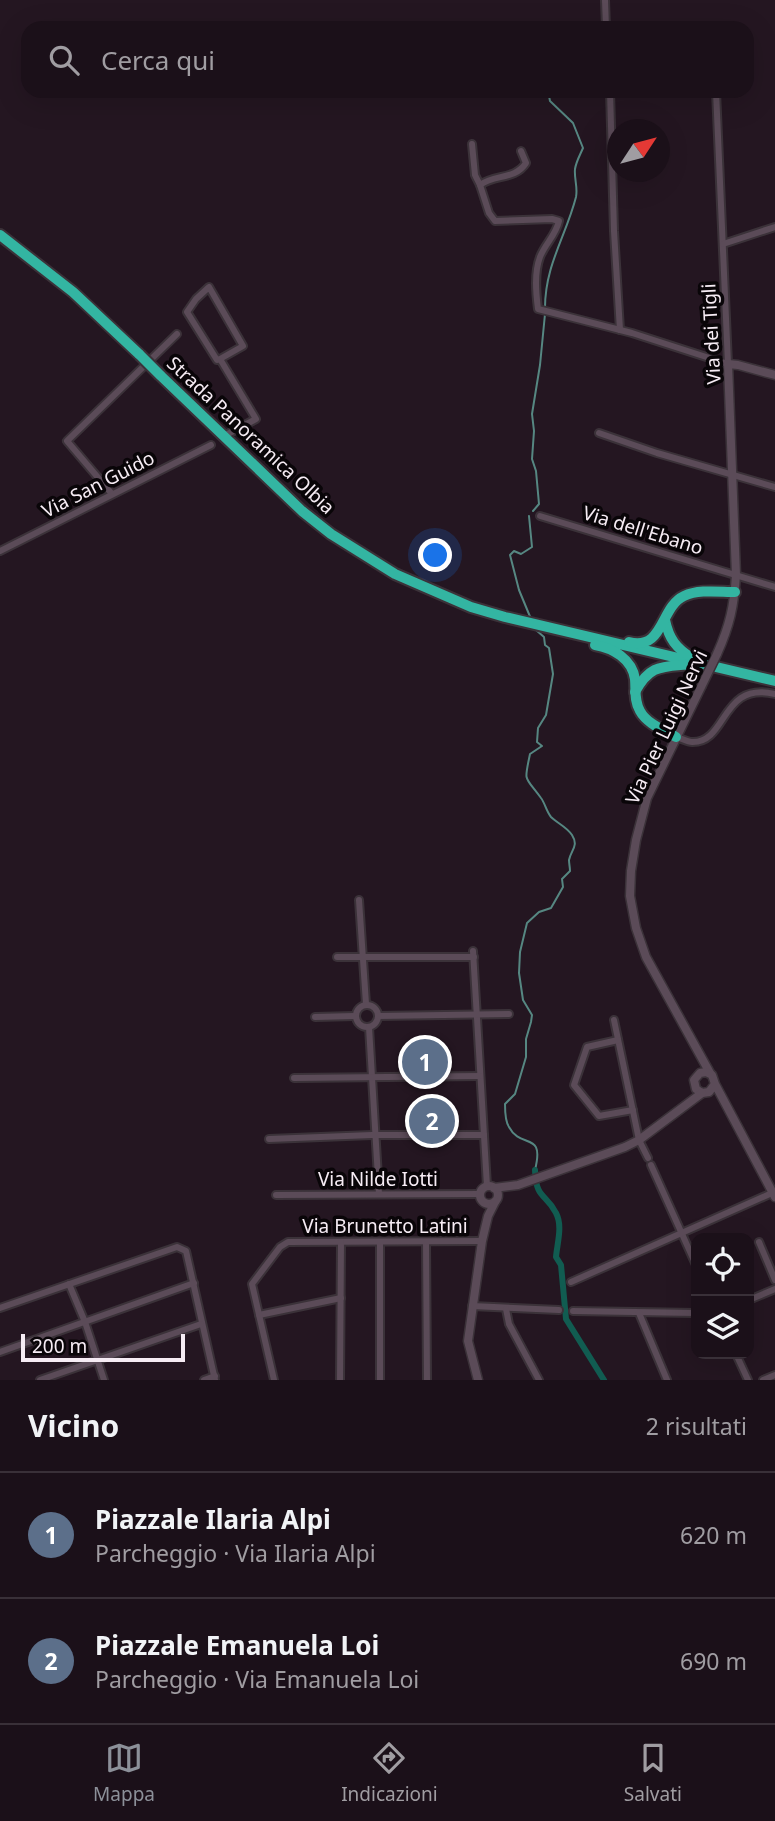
<!DOCTYPE html>
<html lang="it">
<head>
<meta charset="utf-8">
<style>
  :root { --surface:#1b1019; --page:#241922; --text:#f1f3f6; --muted:#a09da2; --line:#393038; --accent:#8c9099 }
  body { margin:0; font-family:"Noto Sans",sans-serif; background:var(--page); color:var(--text) }
  .controls { position:absolute; right:21px; bottom:21px; display:grid; overflow:hidden; border-radius:14px; box-shadow:0 7px 28px #0002 }
  .controls button { width:63px; height:63px; display:grid; place-items:center; padding:0; border:0; border-bottom:2px solid var(--line); background:var(--surface); color:var(--text); font:35px sans-serif }
  .compass { position:absolute; left:607px; top:119px; width:63px; height:63px; border-radius:50%; background:var(--surface); box-shadow:0 7px 28px #0002; rotate:54deg }
  .scale { position:absolute; left:21px; bottom:18px; width:164px; box-sizing:border-box; padding-left:7px; border:4px solid #f6ecf4; border-top:0; font-size:19px; line-height:24px; white-space:nowrap; color:#f6ecf4; -webkit-text-stroke:5px #090508; paint-order:stroke }
  .you { position:absolute; left:436px; top:556px; width:24px; height:24px; margin:-18px; border:5px solid #fff; border-radius:50%; background:#1a73e8; box-shadow:0 0 0 10px #1a73e833 }
  .badge { display:grid; place-items:center; width:46px; height:46px; border-radius:50%; background:var(--accent); color:#fff; font-size:23px; font-weight:700 }
  .pin { position:absolute; translate:-50% -50%; border:4px solid #fff; box-shadow:0 2px 7px #0006 }
  .list { margin:0; padding:0; list-style:none }
  h2 { display:flex; justify-content:space-between; align-items:center; height:91px; margin:0; padding:0 28px; font-size:30px }
  h2 small { font-size:23px; font-weight:400; color:var(--muted) }
  .list li { display:grid; grid-template-columns:46px 1fr auto; gap:21px; align-items:center; box-sizing:border-box; height:126px; padding:0 28px; border-top:2px solid var(--line) }
  .list b { display:block; font-size:26px; white-space:nowrap }
  .list p { margin:0; font-size:23px; white-space:nowrap; color:var(--muted) }
  .list em { font-size:23px; font-style:normal; color:var(--muted) }
  .icon { flex:none; width:38px; height:38px; fill:none; stroke:currentColor; stroke-width:2; stroke-linecap:round; stroke-linejoin:round }
  .map { position:relative; flex:none; width:775px; height:1380px; overflow:hidden }
  .search { position:absolute; background:var(--surface); box-shadow:0 7px 28px #0002; left:21px; right:21px; top:21px; height:77px; display:flex; align-items:center; gap:18px; box-sizing:border-box; padding:0 24px; border-radius:21px; color:var(--muted); font-size:26px }
  .sheet { height:343px; background:var(--surface) }
  nav { display:flex; justify-content:space-around; align-items:center; box-sizing:border-box; height:98px; border-top:2px solid var(--line); background:var(--surface); font-size:19px; color:var(--muted) }
  nav a { display:grid; justify-items:center; gap:4px }
  nav .on { color:var(--accent) }
  .map>svg:first-child { display:block }
  .lines { fill:none; stroke-linecap:round; stroke-linejoin:round }
  .stream { stroke:#568782; stroke-width:2 }
  .canal { stroke:#115c51; stroke-width:6 }
  .street-casing { stroke:#3b3239; stroke-width:10 }
  .secondary-casing { stroke:#3b3239; stroke-width:11 }
  .highway-casing { stroke:#3b3239; stroke-width:14 }
  .street { stroke:#5b4b58; stroke-width:6 }
  .secondary { stroke:#5b4b58; stroke-width:8 }
  .highway { stroke:#33b5a2; stroke-width:10 }
  .secondary-bridge-casing { stroke:#3b3239; stroke-width:11; stroke-linecap:butt }
  .highway-bridge-casing { stroke:#3b3239; stroke-width:14; stroke-linecap:butt }
  .secondary-bridge { stroke:#5b4b58; stroke-width:8 }
  .highway-bridge { stroke:#33b5a2; stroke-width:10 }
  .labels { text-anchor:middle; stroke-width:7; stroke-linejoin:round; paint-order:stroke }
  .street-label { font-size:19px; fill:#f6ecf4; stroke:#090508 }
</style>
</head>
<body>
<div class="map">
<svg width="775" height="1380" viewBox="0 0 775 1380">
  <rect width="100%" height="100%" fill="#241621"/>
  <g class="lines">
    <g class="stream">
      <path d="M545,308C545,265 566,236 576,197C578,187 574,179 575,169C576,162 580,155 583,148L573,123L550,101L548,91"/>
      <path d="M533,511L539,504L536,471L532,459L534,431L532,414L540,365L545,314"/>
      <path d="M529,516L532,547L521,554L514,551L510,555L519,590L531,619"/>
      <path d="M535,1170C545,1130 521,1150 509,1127C505,1121 505,1112 505,1104L515,1094L526,1057V1039L531,1022L532,1015L523,1000L519,973L520,952L527,923L539,912L551,908L563,887L562,879L570,871C570,867 569,864 569,860C571,850 579,846 572,835C567,827 557,823 551,817C546,811 545,803 541,798C524,775 524,783 530,754L542,746L537,742L538,728L546,715L553,674L549,648L545,645L544,637L536,630"/>
    </g>
    <path class="canal" d="M535,1170C536,1200 546,1193 556,1213C563,1226 557,1244 556,1257L561,1265L566,1319L604,1380"/>
    <g class="street-casing">
      <g id="street">
        <path d="M605,0L606,28"/>
        <path d="M610,91L614,231L620,330"/>
        <path d="M472,144L475,175L480,185"/>
        <path d="M521,151L526,163C515,180 495,174 480,185L489,213L495,221L552,219L559,221C556,235 545,244 540,257C534,273 536,293 538,309L632,333L728,364L716,91"/>
        <path d="M723,244L775,227"/>
        <path d="M220,359L243,346L209,287L196,299L187,312L217,360L220,359L256,419L224,436"/>
        <path d="M599,433L657,453L775,487"/>
        <path d="M112,494L67,441L177,334"/>
        <path d="M540,516L775,587"/>
        <path d="M0,551L211,445"/>
        <path d="M676,737C681,738 687,742 692,742C728,743 720,681 775,694"/>
        <path d="M359,900L366,1004"/>
        <path d="M473,951L487,1186"/>
        <path d="M337,957H474"/>
        <circle cx="367" cy="1016" r="11"/>
        <path d="M378,1016L509,1014"/>
        <path d="M315,1017L355,1016"/>
        <path d="M614,1020L639,1140L648,1158"/>
        <path d="M369,1027L379,1194"/>
        <path d="M618,1040L587,1047L574,1085L599,1116L633,1110"/>
        <path d="M294,1078L480,1076"/>
        <path d="M269,1139L372,1135H484"/>
        <path d="M651,1165L696,1265"/>
        <path d="M276,1195L480,1194"/>
        <path d="M426,1242L427,1380"/>
        <path d="M759,1242L775,1280"/>
        <path d="M380,1243V1380"/>
        <path d="M571,1282L772,1193"/>
        <path d="M69,1284L85,1322L104,1380"/>
        <path d="M749,1300L775,1289"/>
        <path d="M472,1306L559,1310"/>
        <path d="M0,1308L177,1247L186,1251L215,1380"/>
        <path d="M506,1309L509,1324L539,1380"/>
        <path d="M573,1311L696,1313"/>
        <path d="M639,1313L667,1380"/>
        <path d="M259,1315L341,1298"/>
        <path d="M0,1352L194,1283"/>
        <path d="M736,1354L748,1380"/>
        <path d="M40,1380L201,1324"/>
        <path d="M204,1380L215,1376"/>
        <path d="M274,1380L252,1284L280,1247L288,1242L482,1241"/>
        <path d="M340,1380L341,1242"/>
        <path d="M763,1380L775,1375"/>
      </g>
    </g>
    <g class="secondary-casing">
      <g id="secondary">
        <path d="M717,654C730,625 734,606 736,575L728,364L738,365L775,375"/>
        <path d="M701,687L647,798L636,840L631,871L630,896L636,928L646,957L710,1073"/>
        <path d="M715,1084L709,1092L702,1093L696,1089L694,1080L700,1073L706,1072L712,1075L715,1084L775,1197"/>
        <circle cx="489" cy="1195" r="9"/>
        <path d="M494,1188L518,1185L625,1147L639,1140L702,1093"/>
        <path d="M478,1380L468,1341L482,1241L488,1216L495,1202"/>
      </g>
    </g>
    <g class="highway-casing">
      <g id="highway">
        <path d="M0,235L73,292L140,355"/>
        <path d="M160,375L302,511L331,534L395,574L471,607L505,617L775,681"/>
        <path d="M665,620C669,639 676,648 692,658"/>
        <path d="M629,642C664,651 660,607 684,596C699,589 719,592 735,592"/>
        <path d="M595,645C613,648 632,659 635,679C636,690 634,701 640,711C647,724 664,730 676,737"/>
        <path d="M635,692C650,664 662,667 691,664"/>
      </g>
    </g>
    <use href="#street" class="street"/>
    <use href="#secondary" class="secondary"/>
    <use href="#highway" class="highway"/>
    <g class="secondary-bridge-casing">
      <path id="secondary-bridge" d="M701,687L717,654"/>
    </g>
    <g class="highway-bridge-casing">
      <path id="highway-bridge" d="M140,355L160,375"/>
    </g>
    <use href="#secondary-bridge" class="secondary-bridge"/>
    <use href="#highway-bridge" class="highway-bridge"/>
  </g>
  <g class="labels">
    <g class="street-label">
      <text transform="translate(711 334) rotate(-93)" y="7">Via dei Tigli</text>
      <text transform="translate(251 435) rotate(43)" y="7">Strada Panoramica Olbia</text>
      <text transform="translate(98 484) rotate(-27)" y="7">Via San Guido</text>
      <text transform="translate(643 530) rotate(17)" y="7">Via dell'Ebano</text>
      <text transform="translate(666 727) rotate(-65)" y="7">Via Pier Luigi Nervi</text>
      <text x="378" y="1186">Via Nilde Iotti</text>
      <text x="385" y="1233">Via Brunetto Latini</text>
    </g>
  </g>
</svg>
<div class="controls">
<button><svg class="icon" aria-label="locate" viewBox="0 0 24 24"><circle cx="12" cy="12" r="6"/><path d="M12 2v4M12 18v4M2 12h4M18 12h4"/></svg></button>
<button><svg class="icon" aria-label="layers" viewBox="0 0 24 24"><path d="M12 4l9 5-9 5-9-5zM3 14l9 5 9-5"/></svg></button>
</div>
<svg class="compass" viewBox="-18 -18 36 36"><path d="M0-13l5 13h-10z" fill="#e53935"/><path d="M0 13l5-13h-10z" fill="#a09da2"/></svg>
<div class="scale">200 m</div>
<div class="you"></div>
<div class="pin badge" style="left:425px;top:1062px;background:#5c6f8a">1</div>
<div class="pin badge" style="left:432px;top:1121px;background:#5c6f8a">2</div>
<div class="search"><svg class="icon" aria-label="search" viewBox="0 0 24 24"><circle cx="10" cy="10" r="6"/><path d="M15 15l6 6"/></svg>Cerca qui</div>
</div>
<section class="sheet">
<h2>Vicino<small>2 risultati</small></h2>
<ul class="list">
<li><span class="badge" style="background:#5c6f8a">1</span><div><b>Piazzale Ilaria Alpi</b><p>Parcheggio · Via Ilaria Alpi</p></div><em>620 m</em></li>
<li><span class="badge" style="background:#5c6f8a">2</span><div><b>Piazzale Emanuela Loi</b><p>Parcheggio · Via Emanuela Loi</p></div><em>690 m</em></li>
</ul>
</section>
<nav>
<a class="on"><svg class="icon" aria-label="map" viewBox="0 0 24 24"><path d="M3 6l6-2 6 2 6-2v14l-6 2-6-2-6 2zM9 4v14M15 6v14"/></svg>Mappa</a>
<a><svg class="icon" aria-label="directions" viewBox="0 0 24 24"><path d="M12 3l9 9-9 9-9-9zM9 14v-3h6M13 9l2 2-2 2"/></svg>Indicazioni</a>
<a><svg class="icon" aria-label="saved" viewBox="0 0 24 24"><path d="M7 4h10v16l-5-4-5 4z"/></svg>Salvati</a>
</nav>
</body>
</html>
